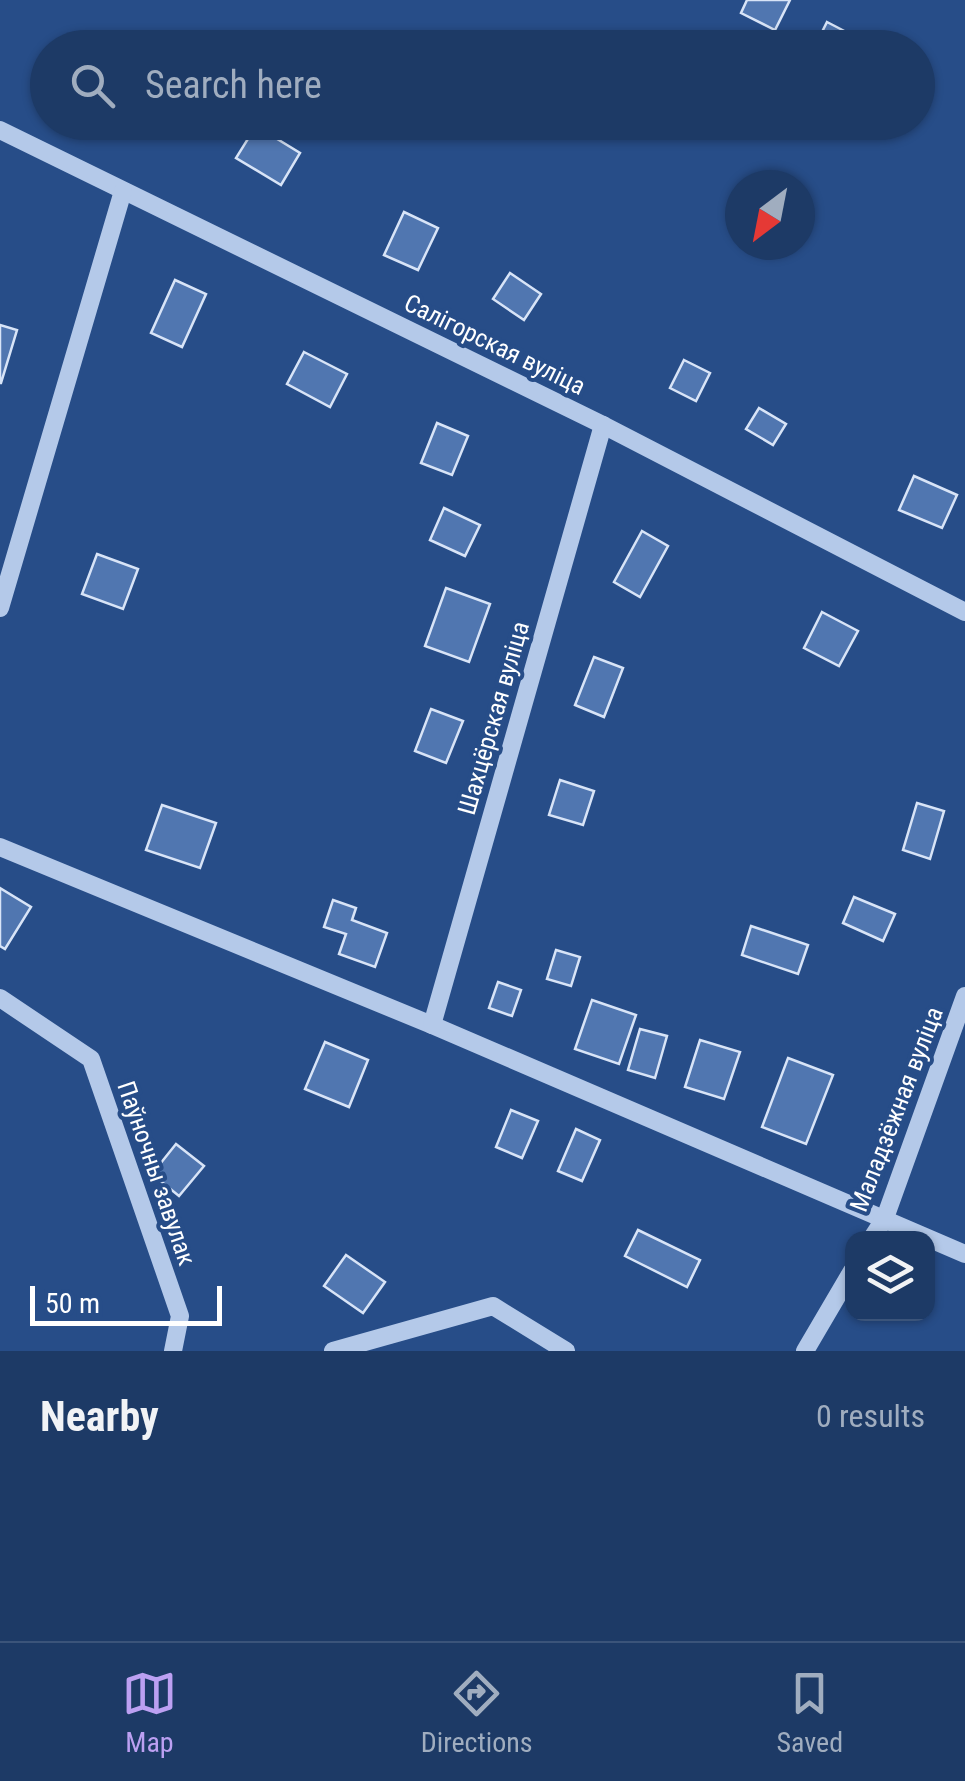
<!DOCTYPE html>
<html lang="en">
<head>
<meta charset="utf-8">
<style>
  :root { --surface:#1d3a66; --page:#25416c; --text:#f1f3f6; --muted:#a0adbf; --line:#3b547a; --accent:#bca0f2 }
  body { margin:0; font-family:"Roboto Condensed",sans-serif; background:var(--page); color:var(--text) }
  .controls { position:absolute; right:30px; bottom:30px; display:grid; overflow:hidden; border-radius:20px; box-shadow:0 2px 8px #0004 }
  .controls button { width:90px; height:90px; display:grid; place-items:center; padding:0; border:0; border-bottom:2px solid var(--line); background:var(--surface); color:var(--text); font:50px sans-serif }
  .compass { position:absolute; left:725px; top:170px; width:90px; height:90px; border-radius:50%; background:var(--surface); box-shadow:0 2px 8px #0004; rotate:212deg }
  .scale { position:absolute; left:30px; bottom:25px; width:192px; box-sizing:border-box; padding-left:10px; border:5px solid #fff; border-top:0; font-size:28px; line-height:35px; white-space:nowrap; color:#fff; -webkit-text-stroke:8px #274d88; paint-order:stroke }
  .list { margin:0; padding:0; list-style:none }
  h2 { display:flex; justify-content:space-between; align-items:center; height:130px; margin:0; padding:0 40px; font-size:42px }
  h2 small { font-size:32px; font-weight:400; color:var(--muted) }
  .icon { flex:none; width:55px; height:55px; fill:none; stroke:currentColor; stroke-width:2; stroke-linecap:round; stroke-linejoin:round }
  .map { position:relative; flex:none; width:965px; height:1351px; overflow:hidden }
  .search { position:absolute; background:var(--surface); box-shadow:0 2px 8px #0004; left:30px; right:30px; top:30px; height:110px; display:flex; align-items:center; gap:25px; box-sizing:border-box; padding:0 35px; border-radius:55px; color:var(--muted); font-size:38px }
  .sheet { height:290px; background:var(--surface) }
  nav { display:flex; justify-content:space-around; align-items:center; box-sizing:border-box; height:140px; border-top:2px solid var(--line); background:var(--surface); font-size:28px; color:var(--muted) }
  nav a { display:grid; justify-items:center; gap:5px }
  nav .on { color:var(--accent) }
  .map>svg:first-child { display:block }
  .building { fill:#5076b0; stroke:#d8e4f7; stroke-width:2.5 }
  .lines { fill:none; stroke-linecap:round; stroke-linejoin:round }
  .minor { stroke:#b4c9e9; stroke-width:18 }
  .labels { text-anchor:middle; stroke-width:8; stroke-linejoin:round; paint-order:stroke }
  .street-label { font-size:25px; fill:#fff; stroke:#274d88 }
</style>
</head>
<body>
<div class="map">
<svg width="965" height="1351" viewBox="0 0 965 1351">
  <rect width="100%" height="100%" fill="#274d88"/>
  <g class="building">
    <path d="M747,0H790L775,30L741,13Z"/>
    <path d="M827,22L875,47V48H814Z"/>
    <path d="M256,126L300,153L281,185L236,158Z"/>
    <path d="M404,212L438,228L418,270L384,255Z"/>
    <path d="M510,273L541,294L524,320L493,299Z"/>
    <path d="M175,280L206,294L182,347L151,333Z"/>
    <path d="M0,325L17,330L1,383H0Z"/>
    <path d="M304,352L347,374L330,407L287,384Z"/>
    <path d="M684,360L710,373L696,401L670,388Z"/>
    <path d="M759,408L786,424L773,445L746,429Z"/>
    <path d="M437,423L468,436L452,475L421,463Z"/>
    <path d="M914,476L957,495L942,528L899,510Z"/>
    <path d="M444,508L480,525L465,556L430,540Z"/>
    <path d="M642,531L668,546L640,597L614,582Z"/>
    <path d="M97,554L138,569L123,609L82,594Z"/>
    <path d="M446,588L490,604L469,662L425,646Z"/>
    <path d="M822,612L858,631L839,666L804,648Z"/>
    <path d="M594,657L623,668L604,717L575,705Z"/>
    <path d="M431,709L463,721L446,763L415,751Z"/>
    <path d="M560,780L594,791L583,825L549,815Z"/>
    <path d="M917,803L944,811L930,859L903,850Z"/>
    <path d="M162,805L216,823L200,868L146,850Z"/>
    <path d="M0,888L31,907L5,949L0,946Z"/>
    <path d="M854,897L895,914L883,941L843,923Z"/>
    <path d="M333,900L356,908L352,920L387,933L375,967L339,954L346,934L324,927Z"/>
    <path d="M751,926L808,945L798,974L742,955Z"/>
    <path d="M556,950L580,957L571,986L547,979Z"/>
    <path d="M498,982L521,990L512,1016L489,1008Z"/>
    <path d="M592,1000L636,1015L619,1064L575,1049Z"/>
    <path d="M640,1029L667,1036L655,1078L628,1070Z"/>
    <path d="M700,1040L740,1052L724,1099L685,1087Z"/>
    <path d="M325,1042L368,1060L349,1107L305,1089Z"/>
    <path d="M788,1058L833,1075L806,1144L762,1127Z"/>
    <path d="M511,1110L538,1121L522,1158L496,1147Z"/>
    <path d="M576,1129L600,1140L582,1181L558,1171Z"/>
    <path d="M176,1144L204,1166L179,1196L152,1174Z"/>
    <path d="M638,1230L700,1260L687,1287L625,1256Z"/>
    <path d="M346,1255L385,1282L363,1313L324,1286Z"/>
  </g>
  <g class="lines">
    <g class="minor">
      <path d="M0,130L603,425L965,612"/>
      <path d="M0,608L123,191"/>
      <path d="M0,847L432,1025L965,1254"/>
      <path d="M0,998L91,1059L180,1316L173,1351"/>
      <path d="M432,1025L603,425"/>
      <path d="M872,1238L885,1218L965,996"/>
      <path d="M333,1351L493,1306L566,1351"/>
      <path d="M805,1351L852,1271"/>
    </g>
  </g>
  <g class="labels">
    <g class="street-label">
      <text transform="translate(495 344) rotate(26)" y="9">Салігорская вуліца</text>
      <text transform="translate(493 718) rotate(-74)" y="9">Шахцёрская вуліца</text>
      <text transform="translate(896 1109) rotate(-69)" y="9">Маладзёжная вуліца</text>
      <text transform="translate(157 1173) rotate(71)" y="9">Паўночны завулак</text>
    </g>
  </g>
</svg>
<div class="controls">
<button><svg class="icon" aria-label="layers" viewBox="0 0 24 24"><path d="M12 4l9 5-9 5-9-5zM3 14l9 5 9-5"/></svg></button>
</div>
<svg class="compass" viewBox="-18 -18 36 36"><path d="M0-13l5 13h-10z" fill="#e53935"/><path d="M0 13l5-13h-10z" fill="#a0adbf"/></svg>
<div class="scale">50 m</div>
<div class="search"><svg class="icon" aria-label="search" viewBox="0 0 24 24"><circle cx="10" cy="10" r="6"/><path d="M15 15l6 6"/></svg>Search here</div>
</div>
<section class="sheet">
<h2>Nearby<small>0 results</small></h2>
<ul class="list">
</ul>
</section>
<nav>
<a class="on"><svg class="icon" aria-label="map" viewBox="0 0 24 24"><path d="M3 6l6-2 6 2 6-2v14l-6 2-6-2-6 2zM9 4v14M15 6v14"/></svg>Map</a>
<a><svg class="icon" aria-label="directions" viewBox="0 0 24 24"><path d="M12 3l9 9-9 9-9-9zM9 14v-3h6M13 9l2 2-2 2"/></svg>Directions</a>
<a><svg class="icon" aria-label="saved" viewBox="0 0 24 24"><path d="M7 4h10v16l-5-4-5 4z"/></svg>Saved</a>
</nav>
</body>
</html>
